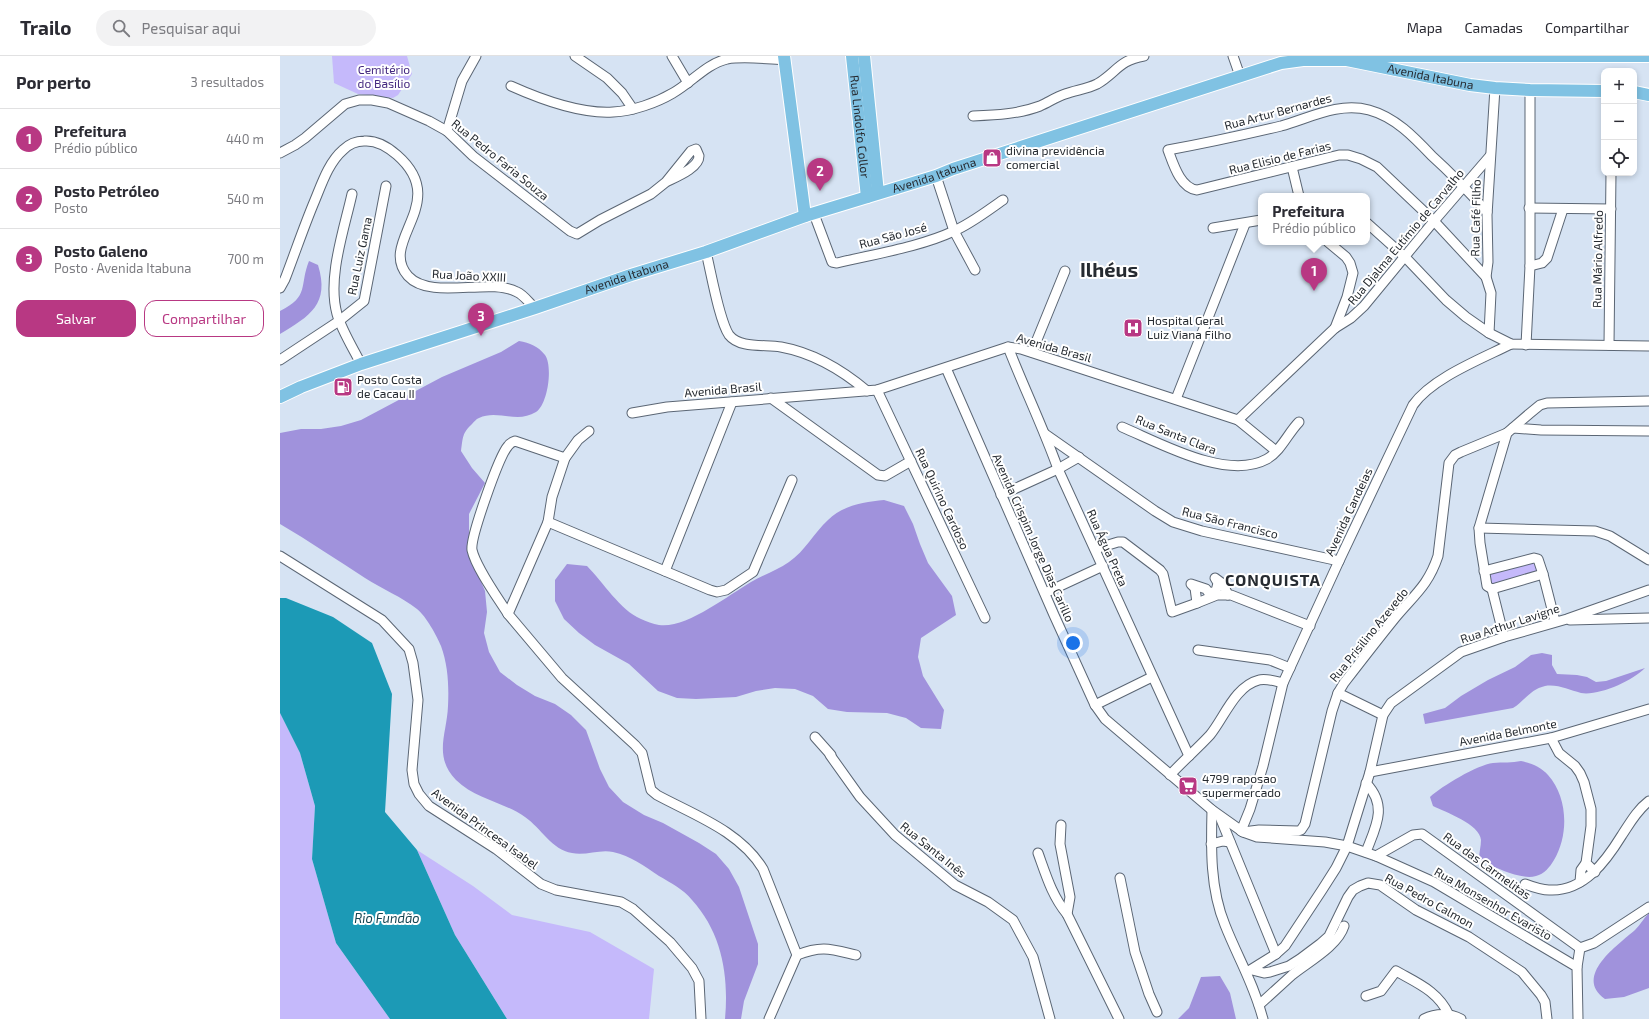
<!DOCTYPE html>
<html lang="pt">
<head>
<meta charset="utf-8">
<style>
  :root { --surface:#fff; --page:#f2f2f3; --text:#2b2b33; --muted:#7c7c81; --line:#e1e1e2; --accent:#b83883 }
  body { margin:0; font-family:"Exo 2",sans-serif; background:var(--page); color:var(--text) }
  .controls { position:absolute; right:12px; top:12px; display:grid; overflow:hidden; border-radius:8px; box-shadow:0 2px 6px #0003 }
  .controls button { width:36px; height:36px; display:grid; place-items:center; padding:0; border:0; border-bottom:1px solid var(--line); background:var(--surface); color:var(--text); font:20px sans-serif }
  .you { position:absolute; left:793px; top:587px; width:14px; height:14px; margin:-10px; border:3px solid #fff; border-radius:50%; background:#1a73e8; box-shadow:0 0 0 6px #1a73e833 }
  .badge { display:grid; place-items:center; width:26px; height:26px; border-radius:50%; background:var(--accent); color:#fff; font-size:13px; font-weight:700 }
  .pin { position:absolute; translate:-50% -33px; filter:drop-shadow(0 1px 2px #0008) }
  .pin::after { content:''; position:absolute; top:21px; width:14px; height:12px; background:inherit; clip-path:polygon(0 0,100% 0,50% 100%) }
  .popup { position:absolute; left:978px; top:137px; width:112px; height:52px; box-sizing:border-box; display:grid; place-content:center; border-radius:8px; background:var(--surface); filter:drop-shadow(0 1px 3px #0005); font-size:13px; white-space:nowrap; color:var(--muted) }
  .popup b { font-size:15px; color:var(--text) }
  .popup::after { content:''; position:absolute; left:50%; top:100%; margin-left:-8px; border:8px solid transparent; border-top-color:var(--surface) }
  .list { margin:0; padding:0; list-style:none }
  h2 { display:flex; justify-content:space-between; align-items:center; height:52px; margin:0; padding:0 16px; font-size:17px }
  h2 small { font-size:13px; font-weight:400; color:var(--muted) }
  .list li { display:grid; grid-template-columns:26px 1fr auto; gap:12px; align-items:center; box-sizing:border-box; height:60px; padding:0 16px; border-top:1px solid var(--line) }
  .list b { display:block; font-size:15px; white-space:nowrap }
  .list p { margin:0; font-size:13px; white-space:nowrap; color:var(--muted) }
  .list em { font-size:13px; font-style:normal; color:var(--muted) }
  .actions { display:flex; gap:8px; padding:12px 16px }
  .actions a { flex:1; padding:9px 0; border:1px solid var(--accent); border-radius:12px; text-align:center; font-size:14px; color:var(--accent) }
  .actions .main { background:var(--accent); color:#fff }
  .icon { flex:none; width:22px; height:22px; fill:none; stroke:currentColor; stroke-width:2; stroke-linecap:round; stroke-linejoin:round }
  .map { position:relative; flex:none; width:1369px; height:963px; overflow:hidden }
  header { display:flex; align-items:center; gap:24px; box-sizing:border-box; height:56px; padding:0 20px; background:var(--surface); border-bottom:1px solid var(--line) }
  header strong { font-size:19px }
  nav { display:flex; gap:22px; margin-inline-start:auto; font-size:14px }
  .search { width:280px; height:36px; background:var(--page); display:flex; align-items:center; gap:10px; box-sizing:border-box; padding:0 14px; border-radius:22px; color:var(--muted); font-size:15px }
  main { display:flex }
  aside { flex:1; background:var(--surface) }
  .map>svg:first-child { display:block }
  .green { fill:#c5b9fb }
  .forest { fill:#a092dc }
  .water { fill:#1c9ab6 }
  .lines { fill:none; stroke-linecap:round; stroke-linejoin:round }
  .minor-casing { stroke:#5b6674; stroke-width:11 }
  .major-casing { stroke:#fff; stroke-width:14 }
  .minor { stroke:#fff; stroke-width:9 }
  .major { stroke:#80c2e3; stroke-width:12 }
  .labels { text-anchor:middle; stroke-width:4; stroke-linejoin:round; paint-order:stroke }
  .park-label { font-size:12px; fill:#452a81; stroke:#fff }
  .street-label { font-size:12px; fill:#262b31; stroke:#fff }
  .poi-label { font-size:12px; fill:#262b31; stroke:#fff; text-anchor:start }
  .water-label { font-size:13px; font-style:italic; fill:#154653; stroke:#fff }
  .district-label { font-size:16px; font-weight:bold; letter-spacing:1px; fill:#262b31; stroke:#fff }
  .town-label { font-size:20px; font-weight:bold; fill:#262b31; stroke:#fff }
</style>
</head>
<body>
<header>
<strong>Trailo</strong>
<div class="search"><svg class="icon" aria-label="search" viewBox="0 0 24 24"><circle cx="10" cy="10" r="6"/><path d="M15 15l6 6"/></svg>Pesquisar aqui</div>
<nav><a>Mapa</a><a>Camadas</a><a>Compartilhar</a></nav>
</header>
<main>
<aside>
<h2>Por perto<small>3 resultados</small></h2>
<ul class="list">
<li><span class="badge">1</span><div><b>Prefeitura</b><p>Prédio público</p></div><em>440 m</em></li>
<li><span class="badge">2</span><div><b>Posto Petróleo</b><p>Posto</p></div><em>540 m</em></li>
<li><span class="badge">3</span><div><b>Posto Galeno</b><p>Posto · Avenida Itabuna</p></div><em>700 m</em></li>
</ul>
<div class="actions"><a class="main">Salvar</a><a>Compartilhar</a></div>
</aside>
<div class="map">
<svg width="1369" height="963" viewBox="0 0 1369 963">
  <rect width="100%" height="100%" fill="#d6e3f3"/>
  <g class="green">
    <path d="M52,0H127L132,18L118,39L113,42L78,38L54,27Z"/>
    <path d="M1256,506L1259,518L1211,530L1208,518Z"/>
    <path d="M0,657L20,697L35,750L32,803L56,887L110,963H0Z"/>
    <path d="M137,794L193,830L232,859L310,876L374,913L369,963H227L175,879Z"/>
  </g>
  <g class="forest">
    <path d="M29,205L38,209C50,248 30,260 0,278V255C30,240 19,230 29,205Z"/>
    <path d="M239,285C250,287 258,290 265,299C273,310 268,348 256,356C237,368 217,353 199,362C196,363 194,366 192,368C182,377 183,382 181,395L192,412L205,427L189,458V497L205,535L207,556L204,577L209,596L220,616L237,629L255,640L275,648L291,659L306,674L320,713L329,731L343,746L364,759L383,767L419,787L436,798L449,813L459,831L478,888V908L464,945L461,963H445C449,920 442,877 412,844C403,833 391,827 379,820C364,810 351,800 333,796C320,793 305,800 292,797C272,794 261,772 245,761C224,746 195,743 176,724C153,700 167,678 168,650C169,630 168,609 161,590C157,580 146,560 137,553C122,541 102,533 85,522C57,504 29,485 0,468V377L21,373H41L61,370L81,364L162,321L221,296Z"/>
    <path d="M604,444L624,450L633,468L640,488L648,507L672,540L676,559L641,582L638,601L643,620L664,654L661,673L641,672L626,662L607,657L567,656L548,653L533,640L515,633L495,632L476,635L456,641L416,643L397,642L378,635L349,608L315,589L299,577L284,563L275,545V524L287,508L307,510C323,526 340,554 361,563C366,565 373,568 379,569C406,573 447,540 471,526C483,519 498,514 509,506C525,495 534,477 548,464C563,449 585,446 604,444Z"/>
    <path d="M1262,597L1272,599V609L1277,618L1297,619L1307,621L1316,626L1326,625L1365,612C1352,625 1319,640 1301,637C1289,634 1278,628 1265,630C1251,633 1244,645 1233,652L1145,668L1143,658L1165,652L1181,640L1208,624L1235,611L1251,599Z"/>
    <path d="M1241,705C1251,707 1261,711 1268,719C1288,741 1289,779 1274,804C1270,811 1264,818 1256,820C1246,823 1233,818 1224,815C1215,811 1207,809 1199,803C1199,797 1201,790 1201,784C1200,768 1165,756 1153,750L1150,741C1162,730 1197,709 1213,707C1223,706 1232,707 1241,705Z"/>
    <path d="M1369,857V932L1344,941L1325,943C1293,920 1338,889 1355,874C1360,869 1364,862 1369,857Z"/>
    <path d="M940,920L950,937L956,963H898L909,952L921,921Z"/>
  </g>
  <path class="water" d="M0,542H6L53,561L92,587L112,638L105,756L137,794L175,879L227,963H110L56,887L32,803L35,750L20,697L0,657Z"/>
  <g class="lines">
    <g class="minor-casing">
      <g id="minor">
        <path d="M295,0L327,22L342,37L353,53"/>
        <path d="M392,0L408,27"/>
        <path d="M953,0L960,20"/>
        <path d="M231,30C260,43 301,58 333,56C353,55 376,47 393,37C411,27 426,8 447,3C465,0 487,3 505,4"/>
        <path d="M693,60C716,59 739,58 760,50C769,46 776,41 785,38C796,34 807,33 817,28C836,17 839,4 864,0"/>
        <path d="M167,75L182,25L196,0"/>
        <path d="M0,97L15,89L25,82L65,48L79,44H92L108,47L149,65L167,75L193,100L290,175L297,178L320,164L371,138L386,126L411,95L416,93L419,100C419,112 396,121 386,126"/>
        <path d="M1012,111L1019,140"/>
        <path d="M656,120L674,175L695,214"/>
        <path d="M72,138C64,174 47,222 57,258C62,275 73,292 81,308"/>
        <path d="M1249,152L1331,153"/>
        <path d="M1207,156C1190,137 1172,118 1152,100C1134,81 1115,61 1089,54C1058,46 1030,62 1001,70C963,79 926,87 888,94C893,107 900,132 917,134L1059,99H1068L1081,103L1097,111L1154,165L1206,221L1211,237L1209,277"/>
        <path d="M534,158L552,206L557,207C594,198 640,191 674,175C692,167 707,155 723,144"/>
        <path d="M1087,167L1125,201L1166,244L1186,261L1209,277L1231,288L1369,290"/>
        <path d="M933,172L981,164"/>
        <path d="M426,196C431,216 439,264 449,279C460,293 486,288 501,291C534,297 562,314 587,335"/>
        <path d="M1250,210L1262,207L1267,202L1283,153"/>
        <path d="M1206,221L1208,206L1207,159L1215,32"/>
        <path d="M0,232L5,223C15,197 24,170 35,144C42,127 49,106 63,94C69,88 76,85 84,85C96,84 108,91 117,99C172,147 97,185 128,220C151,245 210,221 237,236C244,239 249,247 255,252"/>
        <path d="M1055,272L1071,262L1084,250L1154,165L1210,100"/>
        <path d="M1246,289L1250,210V34"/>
        <path d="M1329,289L1331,117"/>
        <path d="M728,291C744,332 763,371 778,413L909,700"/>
        <path d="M752,296L785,215"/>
        <path d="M0,304L59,265L84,245L106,130"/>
        <path d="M666,312L774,559L815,649L825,663L932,754L963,776L977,781L1045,786L1067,790L1096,800L1154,826L1297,911L1298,963"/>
        <path d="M597,334L705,562"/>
        <path d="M491,342L598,419L605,420L631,405"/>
        <path d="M896,343L965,168"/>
        <path d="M352,357L387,351L597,334L728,291L741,293L958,364L1055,272L1067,241L1073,217L1070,207L1066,201L1048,186"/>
        <path d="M958,364L996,395"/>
        <path d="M842,371C880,387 947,425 987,403C1001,395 1008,377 1019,366"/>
        <path d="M1233,372L1261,374L1369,375"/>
        <path d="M309,375L298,384L285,402L272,441L268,466L228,558L282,622L355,689L362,697L371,734L377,739C414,759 460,775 483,813L517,899"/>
        <path d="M765,378L875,455L893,466L922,475L1059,505"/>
        <path d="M721,439L778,413L799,401"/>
        <path d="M268,466L430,534L437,536L446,534L473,516L512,424"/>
        <path d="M1199,472L1315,475L1330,480L1369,504"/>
        <path d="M815,493L838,486H843L880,514L883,518L892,556L917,547L915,532L911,528L926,533L929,537L936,535L938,527L935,522L943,528L948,539"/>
        <path d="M0,500L102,564L129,593L133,607L138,644L132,714L134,728L139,738L149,750L216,793L261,828L276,834L341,846L353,853L390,886L412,912L419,925L421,963"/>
        <path d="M385,515L452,346"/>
        <path d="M1204,515L1254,502L1258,503L1263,518L1275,565"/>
        <path d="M1212,533L1207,530L1200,487L1199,472L1227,377L1249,358L1260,349L1267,347L1369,345"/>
        <path d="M1212,533L1263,518"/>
        <path d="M1212,533L1224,581"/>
        <path d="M765,537L823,510"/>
        <path d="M917,547L937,539H951L1030,570"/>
        <path d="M228,558C218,542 196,512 192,494C190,482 219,400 228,390C230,387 232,386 235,385L285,402"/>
        <path d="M1290,564L1369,562"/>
        <path d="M918,594L990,604L1010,612"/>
        <path d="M1058,637L1103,659"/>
        <path d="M815,649L872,621"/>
        <path d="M535,681L551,699"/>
        <path d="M1271,682L1279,697L1295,710L1300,717L1304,726L1311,753V770L1306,807L1315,816"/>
        <path d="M550,699L580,741L615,779L675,829L708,846L733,864L753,901L770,963"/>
        <path d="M1090,716L1271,682L1369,653"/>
        <path d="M890,719C903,705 917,693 930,679C944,662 955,630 979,624C986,622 995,625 1003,627"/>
        <path d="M1086,727C1108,750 1096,770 1086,796"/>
        <path d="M932,754C931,792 930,833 945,869C958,902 974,928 983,963"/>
        <path d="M940,761L996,898"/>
        <path d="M781,769L780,788L790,841L787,858"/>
        <path d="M961,775L970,753L983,710L1003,627L1059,505L1133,349C1152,322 1201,303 1231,288"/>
        <path d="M963,776L979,774L1018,775L1021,774L1025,768L1052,655L1058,637L1064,627C1081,605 1098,583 1115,562C1134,539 1148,530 1158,500L1169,407L1175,399L1181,396L1227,377"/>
        <path d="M931,788L943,785L950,786"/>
        <path d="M758,797C766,819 772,840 787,858L839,963"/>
        <path d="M1096,800L1133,779L1142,778L1300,892"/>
        <path d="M840,822L855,896L869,938L877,956"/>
        <path d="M1300,826L1301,814L1306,807"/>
        <path d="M1245,828C1253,831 1261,834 1269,834C1304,836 1326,805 1342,779C1350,767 1357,754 1369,745"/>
        <path d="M517,899C542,889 551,893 576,899"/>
        <path d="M1297,911L1300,892L1314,887L1369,851"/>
        <path d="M972,914L984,917L990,916L1009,910L1020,903L1040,888L1049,880L1068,841L1073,834L1080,830L1088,827L1100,829L1136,854L1189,881L1242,916L1261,939L1265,946L1267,963"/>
        <path d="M967,916L996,898L1005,890L1042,834L1056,812L1067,790L1090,716L1103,659L1111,647L1181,596L1224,581L1287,563L1369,534"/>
        <path d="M1086,940L1101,935L1116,915C1137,927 1158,935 1169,959"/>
        <path d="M979,949C990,939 1001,929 1012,919C1028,906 1058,890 1064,870"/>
        <path d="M489,963L517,899"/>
        <path d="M1144,963C1156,957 1170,957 1181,963"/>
      </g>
    </g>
    <g class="major-casing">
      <g id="major">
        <path d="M504,0L525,160"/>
        <path id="s1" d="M572,0L587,141"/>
        <path d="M584,0L598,137"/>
        <path d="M1077,3L1106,0H1369"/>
        <path d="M1354,36L1369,39"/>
        <path id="s2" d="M0,341L21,331L81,308L255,252L351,219L426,196L525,160L656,120L673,113L1001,7L1023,4H1067L1190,29L1215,32L1250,34L1324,35"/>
      </g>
    </g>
    <use href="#minor" class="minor"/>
    <use href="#major" class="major"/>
  </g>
  <defs>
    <g id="shop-square" transform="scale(1)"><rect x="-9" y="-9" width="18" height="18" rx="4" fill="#b83883" stroke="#fff"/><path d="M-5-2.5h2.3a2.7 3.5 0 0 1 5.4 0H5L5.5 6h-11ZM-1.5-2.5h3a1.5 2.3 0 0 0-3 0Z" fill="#fff"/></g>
    <g id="hospital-square" transform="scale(1)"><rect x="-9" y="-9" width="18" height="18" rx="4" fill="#b83883" stroke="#fff"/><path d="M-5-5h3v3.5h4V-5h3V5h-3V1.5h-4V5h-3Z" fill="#fff"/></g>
    <g id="fuel-square" transform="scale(1)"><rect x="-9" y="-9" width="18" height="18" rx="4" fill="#b83883" stroke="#fff"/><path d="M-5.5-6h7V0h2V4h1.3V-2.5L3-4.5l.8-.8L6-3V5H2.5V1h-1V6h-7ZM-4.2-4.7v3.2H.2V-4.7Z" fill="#fff"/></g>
    <g id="supermarket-square" transform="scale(1)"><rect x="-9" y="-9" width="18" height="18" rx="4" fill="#b83883" stroke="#fff"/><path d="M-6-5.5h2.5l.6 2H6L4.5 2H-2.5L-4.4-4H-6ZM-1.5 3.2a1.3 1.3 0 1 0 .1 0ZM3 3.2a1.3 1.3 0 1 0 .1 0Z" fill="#fff"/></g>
  </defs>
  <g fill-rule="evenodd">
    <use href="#shop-square" x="712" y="102"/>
    <use href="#hospital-square" x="853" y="272"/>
    <use href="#fuel-square" x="63" y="331"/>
    <use href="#supermarket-square" x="908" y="730"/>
  </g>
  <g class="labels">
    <g class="park-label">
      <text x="104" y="18">Cemitério<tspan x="104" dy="14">do Basílio</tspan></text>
    </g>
    <g class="street-label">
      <text dy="4" stroke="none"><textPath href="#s2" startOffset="1207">Avenida Itabuna</textPath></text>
      <text transform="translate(998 56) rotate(-15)" y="4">Rua Artur Bernardes</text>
      <text dy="4" stroke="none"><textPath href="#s1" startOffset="71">Rua Lindolfo Collor</textPath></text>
      <text transform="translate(1000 102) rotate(-14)" y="4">Rua Elisio de Farias</text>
      <text transform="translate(220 104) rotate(39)" y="4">Rua Pedro Faria Souza</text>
      <text dy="4" stroke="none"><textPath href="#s2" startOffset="691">Avenida Itabuna</textPath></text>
      <text transform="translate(1196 162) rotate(-89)" y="4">Rua Café Filho</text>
      <text transform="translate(613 180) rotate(-15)" y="4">Rua São José</text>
      <text transform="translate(1126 181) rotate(-50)" y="4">Rua Djalma Eutímio de Carvalho</text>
      <text transform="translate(80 200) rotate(-78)" y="4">Rua Luiz Gama</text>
      <text transform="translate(1318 203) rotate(-89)" y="4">Rua Mário Alfredo</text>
      <text transform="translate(189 220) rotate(3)" y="4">Rua João XXIII</text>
      <text dy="4" stroke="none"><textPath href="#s2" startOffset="367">Avenida Itabuna</textPath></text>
      <text transform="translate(774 292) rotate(16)" y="4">Avenida Brasil</text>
      <text transform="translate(443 334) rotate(-5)" y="4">Avenida Brasil</text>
      <text transform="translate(896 379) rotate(22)" y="4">Rua Santa Clara</text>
      <text transform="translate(662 443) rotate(65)" y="4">Rua Quirino Cardoso</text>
      <text transform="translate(1069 456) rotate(-65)" y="4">Avenida Candeias</text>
      <text transform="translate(950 467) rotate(14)" y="4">Rua São Francisco</text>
      <text transform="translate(753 482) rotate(66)" y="4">Avenida Crispim Jorge Dias Carillo</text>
      <text transform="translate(827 492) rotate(66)" y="4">Rua Água Preta</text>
      <text transform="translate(1230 568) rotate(-18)" y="4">Rua Arthur Lavigne</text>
      <text transform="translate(1089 579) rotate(-51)" y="4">Rua Prisilino Azevedo</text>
      <text transform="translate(1228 677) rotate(-11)" y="4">Avenida Belmonte</text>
      <text transform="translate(205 773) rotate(36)" y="4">Avenida Princesa Isabel</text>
      <text transform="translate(653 794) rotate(39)" y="4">Rua Santa Inês</text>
      <text transform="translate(1207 810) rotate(36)" y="4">Rua das Carmelitas</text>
      <text transform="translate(1149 845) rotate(29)" y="4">Rua Pedro Calmon</text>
      <text transform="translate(1213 848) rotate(30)" y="4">Rua Monsenhor Evaristo</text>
    </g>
    <g class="poi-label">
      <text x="726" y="99">divina previdência<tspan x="726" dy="14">comercial</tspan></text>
      <text x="867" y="269">Hospital Geral<tspan x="867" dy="14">Luiz Viana Filho</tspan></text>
      <text x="77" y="328">Posto Costa<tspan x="77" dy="14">de Cacau II</tspan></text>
      <text x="922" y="727">4799 raposao<tspan x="922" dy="14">supermercado</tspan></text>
    </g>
    <g class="water-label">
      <text x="107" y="867">Rio Fundão</text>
    </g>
    <g class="district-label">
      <text x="993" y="530">CONQUISTA</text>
    </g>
    <g class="town-label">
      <text x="829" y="221">Ilhéus</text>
    </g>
  </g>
</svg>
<div class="controls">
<button>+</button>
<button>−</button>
<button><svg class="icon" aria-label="locate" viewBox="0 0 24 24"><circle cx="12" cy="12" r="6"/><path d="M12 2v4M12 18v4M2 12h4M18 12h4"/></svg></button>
</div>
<div class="you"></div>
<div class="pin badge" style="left:1034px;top:235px">1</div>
<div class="popup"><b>Prefeitura</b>Prédio público</div>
<div class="pin badge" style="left:540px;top:135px">2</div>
<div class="pin badge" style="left:201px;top:280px">3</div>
</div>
</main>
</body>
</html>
